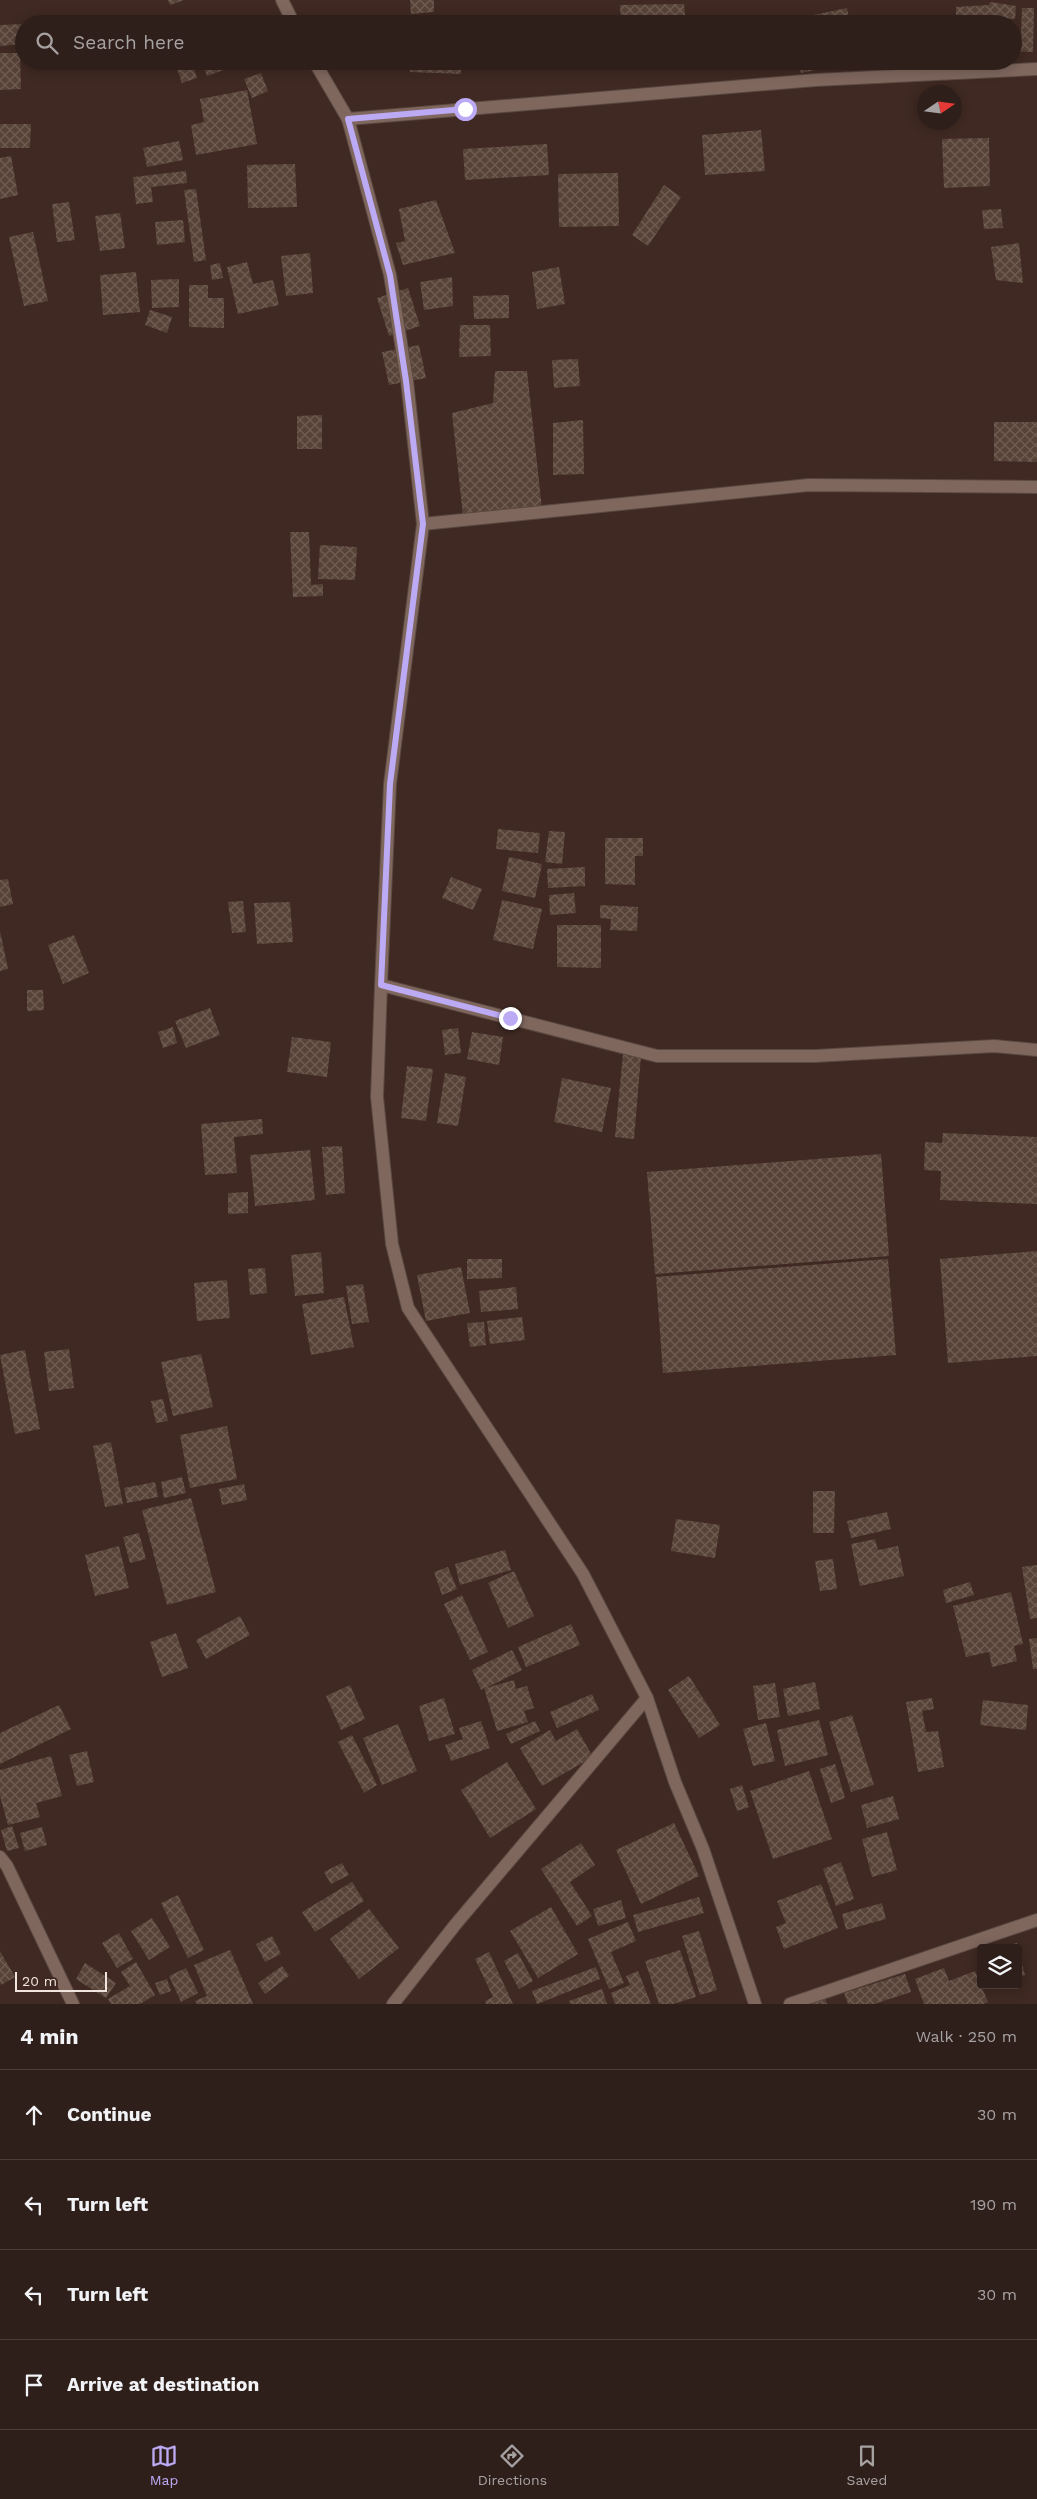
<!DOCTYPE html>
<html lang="en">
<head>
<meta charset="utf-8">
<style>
  :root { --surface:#2f1f1a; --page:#3b2c27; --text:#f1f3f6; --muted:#a7a2a2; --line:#4a3d39; --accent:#bcaaf5 }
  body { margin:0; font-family:"Work Sans",sans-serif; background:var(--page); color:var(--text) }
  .controls { position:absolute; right:15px; bottom:15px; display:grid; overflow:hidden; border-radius:5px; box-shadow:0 2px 12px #0003 }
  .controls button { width:45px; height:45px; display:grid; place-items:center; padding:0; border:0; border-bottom:1px solid var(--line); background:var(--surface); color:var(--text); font:25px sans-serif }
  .compass { position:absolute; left:917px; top:85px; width:45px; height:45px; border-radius:50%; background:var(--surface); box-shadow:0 2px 12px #0003; rotate:77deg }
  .scale { position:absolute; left:15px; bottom:12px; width:92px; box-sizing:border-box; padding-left:5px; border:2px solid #f1e3dd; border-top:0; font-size:14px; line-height:18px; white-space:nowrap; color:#f1e3dd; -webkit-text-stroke:4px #3f2922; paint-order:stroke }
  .stop { position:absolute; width:15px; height:15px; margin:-11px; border:4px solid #bcaaf5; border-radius:50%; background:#fff }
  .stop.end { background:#bcaaf5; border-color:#fff; box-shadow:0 1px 5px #0008 }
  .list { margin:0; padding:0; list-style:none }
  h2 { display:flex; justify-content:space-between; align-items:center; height:65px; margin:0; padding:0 20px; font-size:21px }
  h2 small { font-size:16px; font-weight:400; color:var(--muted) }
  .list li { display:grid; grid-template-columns:32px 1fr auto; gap:15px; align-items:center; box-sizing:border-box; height:90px; padding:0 20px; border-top:1px solid var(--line) }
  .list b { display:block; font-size:19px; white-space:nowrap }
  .list em { font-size:16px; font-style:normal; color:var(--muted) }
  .icon { flex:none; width:28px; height:28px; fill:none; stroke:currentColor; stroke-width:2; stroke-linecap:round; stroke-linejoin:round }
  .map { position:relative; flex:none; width:1037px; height:2004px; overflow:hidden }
  .search { position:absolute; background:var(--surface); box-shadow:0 2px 12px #0003; left:15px; right:15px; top:15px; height:55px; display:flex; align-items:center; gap:12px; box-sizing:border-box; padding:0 18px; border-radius:28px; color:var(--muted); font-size:19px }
  .sheet { height:425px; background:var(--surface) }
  nav { display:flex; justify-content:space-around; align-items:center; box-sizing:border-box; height:70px; border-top:1px solid var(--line); background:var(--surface); font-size:14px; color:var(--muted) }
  nav a { display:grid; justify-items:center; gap:2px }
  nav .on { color:var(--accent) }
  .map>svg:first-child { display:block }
  .building { fill:url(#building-cross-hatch) }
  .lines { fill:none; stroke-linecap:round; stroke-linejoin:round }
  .minor-casing { stroke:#5a4841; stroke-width:14 }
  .minor { stroke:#7f675e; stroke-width:12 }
  .route { stroke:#bcaaf5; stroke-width:6 }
</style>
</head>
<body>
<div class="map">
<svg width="1037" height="2004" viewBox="0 0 1037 2004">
  <defs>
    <pattern id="building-cross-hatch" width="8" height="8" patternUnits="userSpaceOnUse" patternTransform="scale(1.25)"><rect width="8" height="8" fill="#584338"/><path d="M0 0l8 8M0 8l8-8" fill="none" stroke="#705e54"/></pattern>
  </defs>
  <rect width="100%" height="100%" fill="#3f2922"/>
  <g class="building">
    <path d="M168,0H184L170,5Z"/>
    <path d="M410,0H434V12L411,14Z"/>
    <path d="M990,2L1016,6L1015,19L992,17L991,24H956V7L989,5Z"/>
    <path d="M684,4L686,24H621L620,5Z"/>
    <path d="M847,8L850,24H791L790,20Z"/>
    <path d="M1022,8H1034L1033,52L1013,51V35L1021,36Z"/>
    <path d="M461,21V24H430V22Z"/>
    <path d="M23,24L24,44L0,46V25Z"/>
    <path d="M0,53H20L21,89L0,90Z"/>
    <path d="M181,61H191L197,78L182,83L175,63Z"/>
    <path d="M201,61H248L207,76Z"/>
    <path d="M410,61H461V74L410,72Z"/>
    <path d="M623,61H689V66L623,69Z"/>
    <path d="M798,61H853V62L801,73Z"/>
    <path d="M261,73L268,91L252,98L244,79Z"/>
    <path d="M247,90L257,144L196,155L191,125L204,122L200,99Z"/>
    <path d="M0,124H31L30,148H0Z"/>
    <path d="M761,130L765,171L705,175L702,135Z"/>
    <path d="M989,138L990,186L944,188L942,139Z"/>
    <path d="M179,141L183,160L147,167L143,148Z"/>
    <path d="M547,144L549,175L465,180L463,149Z"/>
    <path d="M11,156L18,195L0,199V158Z"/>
    <path d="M295,164L297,207L248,208L247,165Z"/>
    <path d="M186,171L187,183L151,187L153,202L136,204L133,177Z"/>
    <path d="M618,173L619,226L559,227L558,174Z"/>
    <path d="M664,185L681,197L648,246L632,235Z"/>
    <path d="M196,189L206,260L194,262L184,190Z"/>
    <path d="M436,200L455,253L403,265L396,243L405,241L399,209Z"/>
    <path d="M69,202L75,240L57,242L52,204Z"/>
    <path d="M1001,209L1003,228L984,229L982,210Z"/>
    <path d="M120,213L125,248L100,251L95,216Z"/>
    <path d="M183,220L185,242L157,245L155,222Z"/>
    <path d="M33,232L48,301L24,306L9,237Z"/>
    <path d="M1019,243L1023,283L996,280L991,247Z"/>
    <path d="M310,253L313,293L286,296L281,256Z"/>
    <path d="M247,262L253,284L273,280L279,305L238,314L227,267Z"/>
    <path d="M220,263L223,278L212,280L210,265Z"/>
    <path d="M559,267L565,304L537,309L532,272Z"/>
    <path d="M136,272L140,312L103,315L100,275Z"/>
    <path d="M452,277L453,306L424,310L420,282Z"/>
    <path d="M179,279V307L152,308L151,280Z"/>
    <path d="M189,285H208V298H224V328L189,327Z"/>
    <path d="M408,288L420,326L389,336L377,298Z"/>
    <path d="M509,295V318L474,319L473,296Z"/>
    <path d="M150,310L172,317L167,333L145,325Z"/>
    <path d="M460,325H490L491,356L459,357Z"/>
    <path d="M419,345L426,378L389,385L382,352Z"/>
    <path d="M578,359L580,386L554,388L552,360Z"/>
    <path d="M495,371H527L542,509L464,525L452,413L493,403Z"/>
    <path d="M322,415V449H297V416Z"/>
    <path d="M583,420L584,474L553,475V423Z"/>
    <path d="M994,422H1037V462L994,461Z"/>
    <path d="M290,532H309L311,585L323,584V596L293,597Z"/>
    <path d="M320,545L357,547L355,580L318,579Z"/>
    <path d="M498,829L540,833L538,853L496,849Z"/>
    <path d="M549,831L565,832L562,864L545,862Z"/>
    <path d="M605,838H643V856H635V885L605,884Z"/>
    <path d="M509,857L542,864L535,898L502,891Z"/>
    <path d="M585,867V886L548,888L547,869Z"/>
    <path d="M451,877L482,889L473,910L442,898Z"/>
    <path d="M8,879L13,904L0,907V880Z"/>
    <path d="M574,893L576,913L550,915L549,895Z"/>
    <path d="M502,900L542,909L533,949L493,940Z"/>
    <path d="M243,901L246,932L232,933L228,902Z"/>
    <path d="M290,902L293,942L257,944L254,903Z"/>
    <path d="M600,905L638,907L637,931L610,930L611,919L600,918Z"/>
    <path d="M557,925H601V968L557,967Z"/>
    <path d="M0,931L8,969L0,971Z"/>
    <path d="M74,935L89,973L63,984L48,945Z"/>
    <path d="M27,990H43L44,1010L27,1011Z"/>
    <path d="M210,1008L220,1035L186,1048L175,1021Z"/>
    <path d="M173,1027L177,1043L163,1048L158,1032Z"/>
    <path d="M458,1028L461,1053L445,1055L442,1030Z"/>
    <path d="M472,1032L503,1037L499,1065L467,1059Z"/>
    <path d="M292,1037L331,1042L327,1077L287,1072Z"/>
    <path d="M623,1054L641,1056L634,1139L615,1137Z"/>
    <path d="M407,1066L433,1069L426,1121L401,1118Z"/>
    <path d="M445,1073L466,1077L458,1126L437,1123Z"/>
    <path d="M562,1078L611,1088L602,1132L554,1122Z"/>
    <path d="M262,1119L263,1134L234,1137L237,1173L205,1175L201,1124Z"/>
    <path d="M943,1133L1037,1137V1204L940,1200L941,1171L924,1170L925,1142L942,1143Z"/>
    <path d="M342,1146L345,1193L326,1195L322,1147Z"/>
    <path d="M310,1150L315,1200L255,1206L250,1155Z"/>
    <path d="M881,1154L889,1256L655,1274L647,1172Z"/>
    <path d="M248,1192V1213L228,1214V1193Z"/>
    <path d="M1037,1251V1356L948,1363L940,1259Z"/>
    <path d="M321,1252L324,1293L295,1296L291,1255Z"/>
    <path d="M467,1259H502V1278L467,1279Z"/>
    <path d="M888,1259L896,1355L663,1373L656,1277Z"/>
    <path d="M461,1267L470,1313L426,1321L417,1275Z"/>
    <path d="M265,1268L267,1293L250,1295L248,1269Z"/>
    <path d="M227,1280L230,1318L197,1321L194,1283Z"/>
    <path d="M363,1284L369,1322L352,1324L346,1286Z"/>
    <path d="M516,1287L518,1309L481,1312L479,1291Z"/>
    <path d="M344,1297L354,1347L311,1355L302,1304Z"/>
    <path d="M522,1317L525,1340L490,1344L487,1321Z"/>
    <path d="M484,1322L486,1345L470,1347L467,1323Z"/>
    <path d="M69,1349L74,1388L49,1391L44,1352Z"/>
    <path d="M25,1350L40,1429L15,1434L0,1355Z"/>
    <path d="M201,1354L213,1407L173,1416L161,1362Z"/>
    <path d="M163,1399L168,1421L156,1423L151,1401Z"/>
    <path d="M227,1426L237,1479L190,1488L180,1435Z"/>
    <path d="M111,1442L123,1504L105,1507L93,1446Z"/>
    <path d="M182,1477L186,1493L164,1498L161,1482Z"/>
    <path d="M155,1482L158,1497L127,1503L124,1488Z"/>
    <path d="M244,1484L247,1500L222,1505L219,1489Z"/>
    <path d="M813,1491H835L834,1533H813Z"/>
    <path d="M191,1498L216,1592L167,1605L142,1510Z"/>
    <path d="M887,1512L891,1529L851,1538L847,1521Z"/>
    <path d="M676,1519L720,1525L715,1558L671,1551Z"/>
    <path d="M139,1533L146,1559L130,1563L123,1537Z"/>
    <path d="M875,1539L878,1550L898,1546L904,1576L860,1586L851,1544Z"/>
    <path d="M119,1546L129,1588L95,1596L85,1555Z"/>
    <path d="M505,1550L511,1570L460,1585L455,1564Z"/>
    <path d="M833,1559L837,1589L820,1591L815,1561Z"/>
    <path d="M1037,1565V1618L1030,1619L1022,1567Z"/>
    <path d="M448,1567L457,1589L442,1595L434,1572Z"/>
    <path d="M514,1571L534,1616L508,1628L488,1583Z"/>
    <path d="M970,1582L974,1595L946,1603L943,1590Z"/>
    <path d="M1011,1592L1023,1644L1014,1646L1017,1661L992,1667L989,1652L966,1657L953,1606Z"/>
    <path d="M462,1595L488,1652L470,1660L444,1604Z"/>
    <path d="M240,1616L250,1635L206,1659L196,1640Z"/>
    <path d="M571,1624L580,1645L526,1667L518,1647Z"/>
    <path d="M176,1633L188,1668L162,1677L150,1642Z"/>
    <path d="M1037,1638V1669H1033L1029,1639Z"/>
    <path d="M512,1650L522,1670L486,1688L514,1680L516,1689L527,1686L534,1708L524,1711L528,1722L497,1731L484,1688L481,1690L472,1670Z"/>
    <path d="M689,1676L720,1725L699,1738L668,1690Z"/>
    <path d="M815,1682L820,1709L788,1716L783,1689Z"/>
    <path d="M775,1683L780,1717L758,1720L753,1686Z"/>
    <path d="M350,1685L365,1719L341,1730L326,1696Z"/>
    <path d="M592,1694L599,1710L557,1728L550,1712Z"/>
    <path d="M444,1698L455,1734L429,1741L419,1706Z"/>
    <path d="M932,1698L934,1709L922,1711L926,1732L938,1731L944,1767L918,1772L906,1702Z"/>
    <path d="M983,1700L1028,1705L1026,1730L980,1725Z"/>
    <path d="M59,1705L71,1729L0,1764V1733Z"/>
    <path d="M852,1715L874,1785L851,1792L829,1722Z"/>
    <path d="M819,1720L828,1755L785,1766L777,1730Z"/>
    <path d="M481,1721L490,1748L451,1761L445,1745L463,1739L459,1728Z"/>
    <path d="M535,1721L540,1731L511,1744L506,1734Z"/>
    <path d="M766,1723L775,1761L753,1766L743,1729Z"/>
    <path d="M398,1724L417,1771L382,1785L363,1738Z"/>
    <path d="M577,1729L593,1757L542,1786L520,1748L550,1730L556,1741Z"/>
    <path d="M352,1735L377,1785L364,1793L338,1742Z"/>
    <path d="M87,1751L94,1782L77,1786L69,1755Z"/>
    <path d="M51,1756L62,1796L36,1803L40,1817L8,1825L0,1796V1770Z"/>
    <path d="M507,1762L536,1809L490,1838L461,1790Z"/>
    <path d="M835,1764L845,1798L831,1803L820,1769Z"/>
    <path d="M809,1771L832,1839L773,1859L750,1791Z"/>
    <path d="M742,1785L749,1807L737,1811L730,1789Z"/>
    <path d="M893,1796L899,1819L867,1828L861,1805Z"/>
    <path d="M674,1823L699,1876L641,1904L616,1850Z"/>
    <path d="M12,1826L19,1848L7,1851L1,1830Z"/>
    <path d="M42,1827L47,1845L25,1851L20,1833Z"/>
    <path d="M887,1832L897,1870L872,1877L862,1839Z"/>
    <path d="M581,1843L595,1865L570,1882L592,1916L577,1926L541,1869Z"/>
    <path d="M841,1862L854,1899L836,1906L823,1869Z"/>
    <path d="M342,1863L349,1875L331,1884L324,1872Z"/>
    <path d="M352,1882L364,1901L315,1932L302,1912Z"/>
    <path d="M821,1884L838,1928L784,1949L776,1927L786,1923L777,1901Z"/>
    <path d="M178,1895L204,1950L188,1958L161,1903Z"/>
    <path d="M699,1897L704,1913L638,1932L633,1915Z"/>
    <path d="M621,1900L626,1918L598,1926L593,1909Z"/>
    <path d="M882,1903L886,1919L846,1930L842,1914Z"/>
    <path d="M551,1907L578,1954L538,1978L510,1931Z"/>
    <path d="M369,1909L399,1948L359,1979L330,1939Z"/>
    <path d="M152,1918L170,1947L149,1960L131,1931Z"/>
    <path d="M628,1922L636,1941L611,1952L624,1983L609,1989L588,1939Z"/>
    <path d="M699,1931L717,1990L700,1995L682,1936Z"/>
    <path d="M119,1933L133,1959L117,1968L102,1943Z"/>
    <path d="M272,1936L281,1954L265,1962L256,1944Z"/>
    <path d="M1017,1943L1018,1948H1001V1947Z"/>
    <path d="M230,1950L253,2004H197L195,2001L207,1996L194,1965Z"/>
    <path d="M680,1950L696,1997L673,2004H659L645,1961Z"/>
    <path d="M0,1951L15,1977L1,1985L0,1982Z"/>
    <path d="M1018,1951L1025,1975L1018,1977Z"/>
    <path d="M489,1952L513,2004H486L485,2001L493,1997L475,1959Z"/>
    <path d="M518,1953L533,1981L519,1989L504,1961Z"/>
    <path d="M136,1962L155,1995L140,2004H111L108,1999L130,1986L121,1972Z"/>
    <path d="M85,1963L116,1983L106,1998L76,1979Z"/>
    <path d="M282,1966L289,1976L265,1994L258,1983Z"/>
    <path d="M596,1967L600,1979L537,2004L532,1991Z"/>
    <path d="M186,1968L198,1993L181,2002L169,1976Z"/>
    <path d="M944,1968L949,1981L975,1971L988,2002L983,2004H924L915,1979Z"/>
    <path d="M638,1971L651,2004H615L611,1993L630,1985L626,1976Z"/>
    <path d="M905,1974L911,1992L874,2004H848L844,1993Z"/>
    <path d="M167,1979L171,1991L160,1995L155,1983Z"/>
    <path d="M602,1989L607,2004H570L569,2001Z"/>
    <path d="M825,1998L827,2004H808Z"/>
  </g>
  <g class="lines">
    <g class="minor-casing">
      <g id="minor">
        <path d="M282,0L294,24"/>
        <path d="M314,61L348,119L390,275L407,381L423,524L390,784L381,985L377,1097L392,1244L408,1308L583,1574L647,1698L675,1782L703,1849L755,2004"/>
        <path d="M348,119L816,80L1037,69"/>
        <path d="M423,524L809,485L1037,487"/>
        <path d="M381,985L657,1056H815L994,1046L1037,1050"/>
        <path d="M0,1857L7,1866L73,2004"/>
        <path d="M393,2004L455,1925L647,1698"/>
        <path d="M790,2004L1037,1920"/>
      </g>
    </g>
    <use href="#minor" class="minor"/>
  </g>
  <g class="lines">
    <path class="route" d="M465,109L348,119L390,275L406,381L423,524L390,784L381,985L510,1018"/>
  </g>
</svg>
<div class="controls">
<button><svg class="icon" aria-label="layers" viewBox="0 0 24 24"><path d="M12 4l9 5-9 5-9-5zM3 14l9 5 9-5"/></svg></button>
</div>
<svg class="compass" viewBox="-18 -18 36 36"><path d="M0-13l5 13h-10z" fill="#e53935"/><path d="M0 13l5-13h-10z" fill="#a7a2a2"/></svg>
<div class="scale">20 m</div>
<div class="stop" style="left:465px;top:109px"></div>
<div class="stop end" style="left:510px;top:1018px"></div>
<div class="search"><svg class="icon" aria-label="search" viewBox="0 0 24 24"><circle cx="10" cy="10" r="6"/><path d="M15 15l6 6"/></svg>Search here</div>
</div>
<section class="sheet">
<h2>4 min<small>Walk · 250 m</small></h2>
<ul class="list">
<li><svg class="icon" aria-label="ahead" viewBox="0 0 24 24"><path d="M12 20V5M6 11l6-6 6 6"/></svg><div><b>Continue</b></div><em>30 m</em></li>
<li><svg class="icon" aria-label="left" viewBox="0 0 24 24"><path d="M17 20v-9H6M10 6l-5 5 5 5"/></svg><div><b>Turn left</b></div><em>190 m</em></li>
<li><svg class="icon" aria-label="left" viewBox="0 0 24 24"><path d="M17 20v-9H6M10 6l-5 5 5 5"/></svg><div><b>Turn left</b></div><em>30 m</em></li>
<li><svg class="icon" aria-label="arrive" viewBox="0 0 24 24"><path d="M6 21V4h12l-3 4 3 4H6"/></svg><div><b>Arrive at destination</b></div></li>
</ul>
</section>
<nav>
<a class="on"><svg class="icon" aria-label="map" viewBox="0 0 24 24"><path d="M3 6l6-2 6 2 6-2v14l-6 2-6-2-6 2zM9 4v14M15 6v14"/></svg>Map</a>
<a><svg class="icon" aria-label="directions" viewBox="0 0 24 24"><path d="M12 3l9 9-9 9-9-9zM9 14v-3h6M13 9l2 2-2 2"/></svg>Directions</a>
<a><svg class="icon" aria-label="saved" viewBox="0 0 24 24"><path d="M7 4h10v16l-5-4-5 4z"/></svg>Saved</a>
</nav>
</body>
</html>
